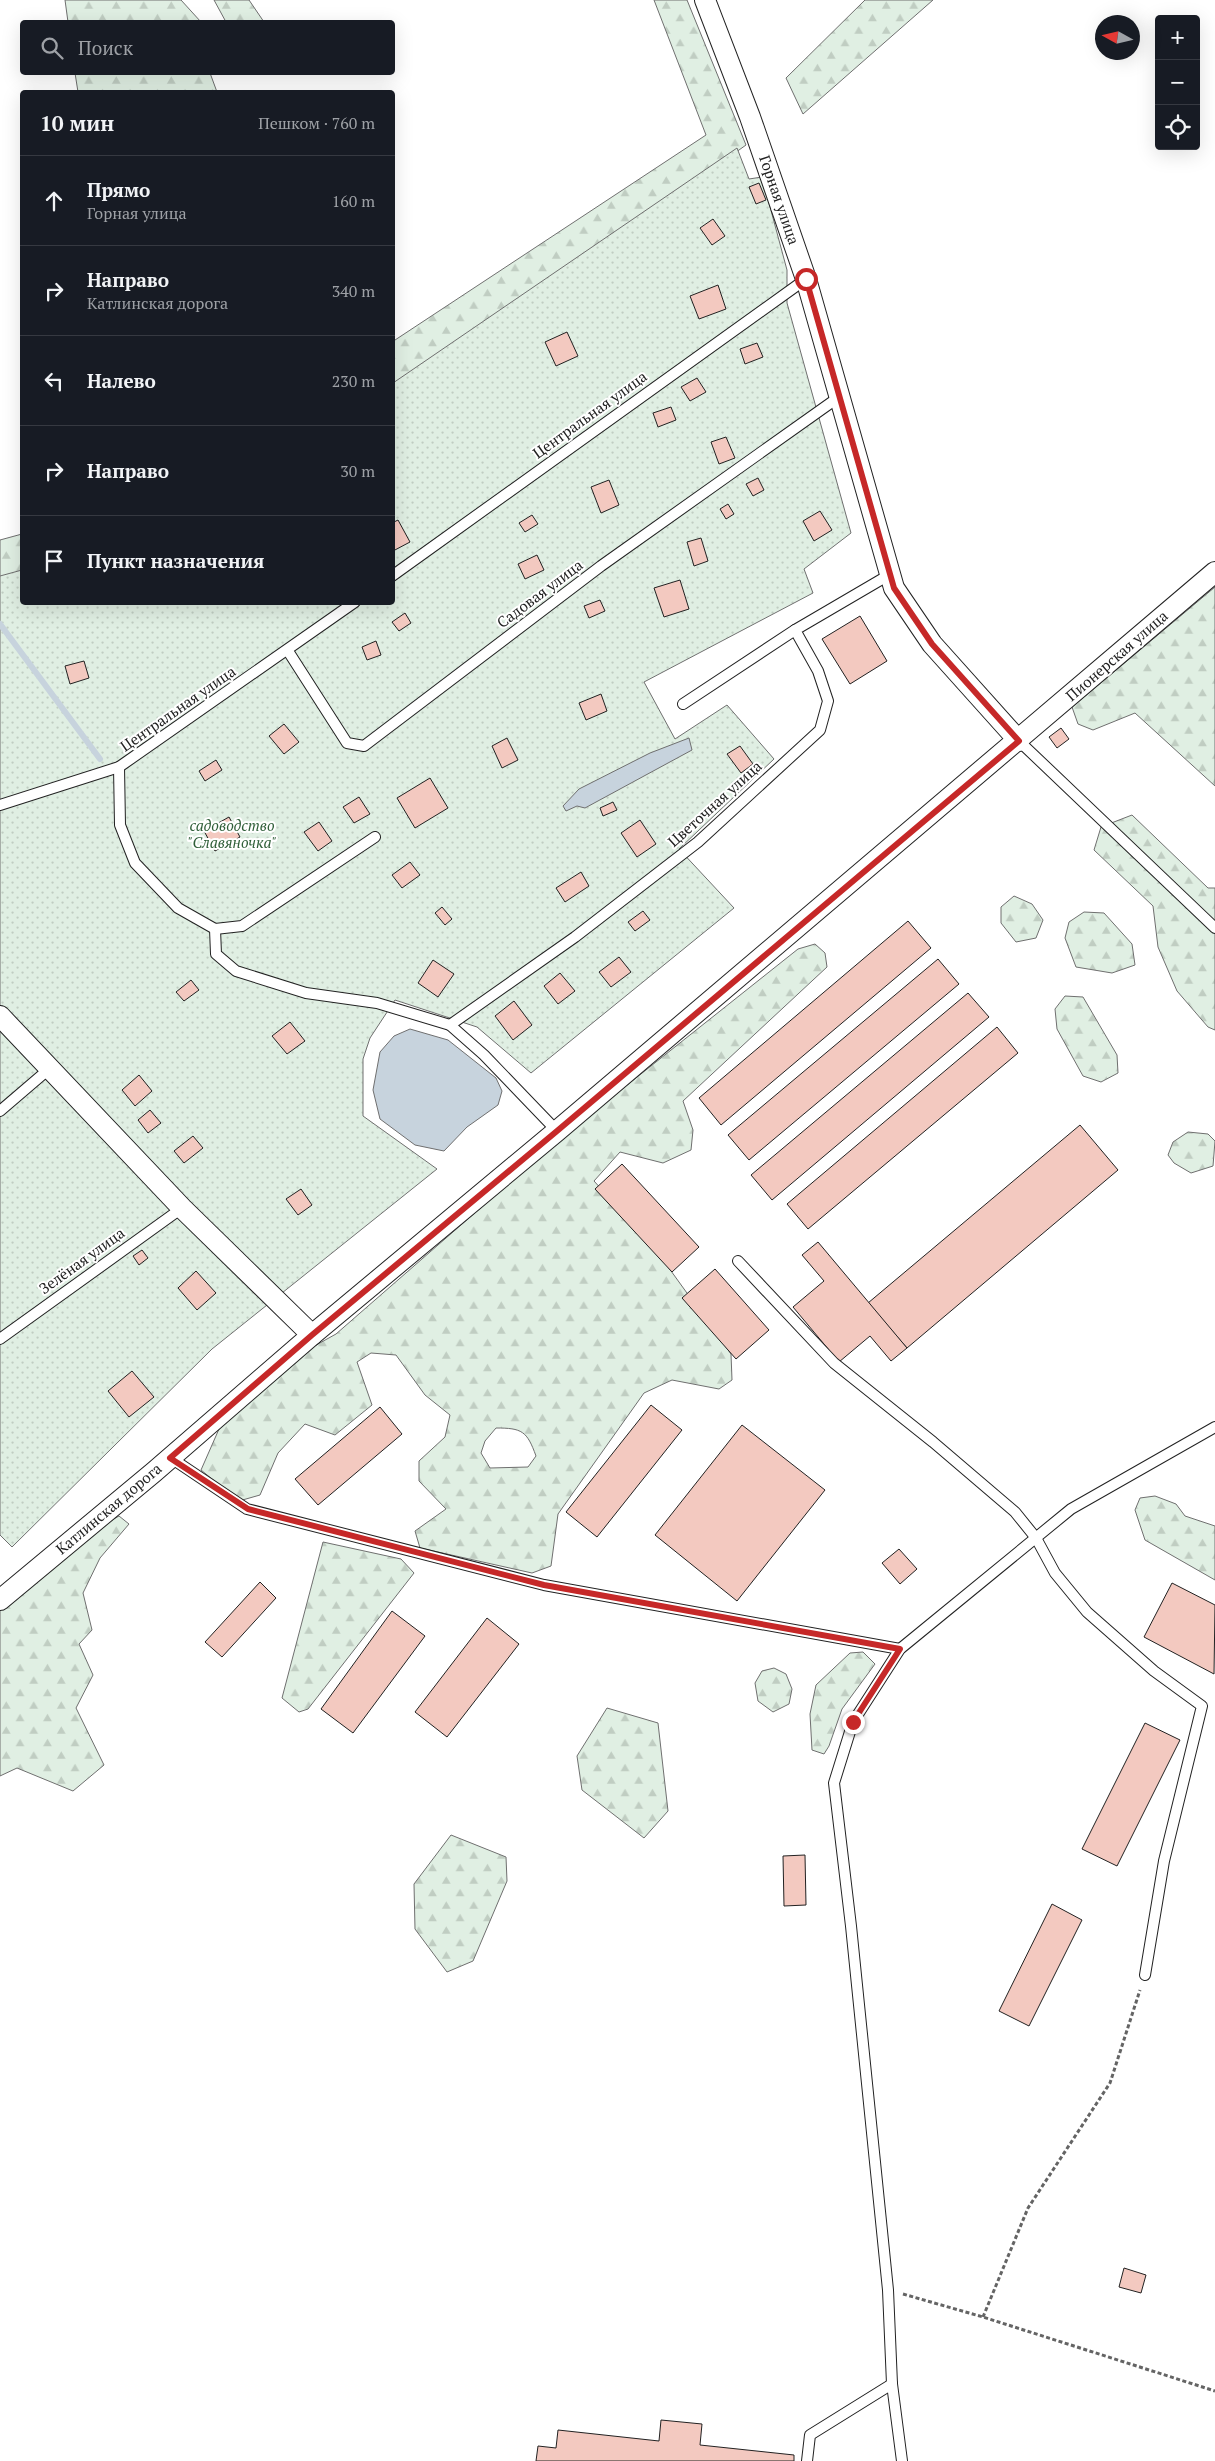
<!DOCTYPE html>
<html lang="ru">
<head>
<meta charset="utf-8">
<style>
  :root { --surface:#171b24; --page:#242831; --text:#f1f3f6; --muted:#9ea1a6; --line:#363941 }
  body { margin:0; font-family:"PT Serif",serif; background:var(--page); color:var(--text) }
  .controls { position:absolute; right:15px; top:15px; display:grid; overflow:hidden; border-radius:5px; box-shadow:0 5px 20px #0002 }
  .controls button { width:45px; height:45px; display:grid; place-items:center; padding:0; border:0; border-bottom:1px solid var(--line); background:var(--surface); color:var(--text); font:25px sans-serif }
  .compass { position:absolute; left:1095px; top:15px; width:45px; height:45px; border-radius:50%; background:var(--surface); box-shadow:0 5px 20px #0002; rotate:278deg }
  .stop { position:absolute; width:15px; height:15px; margin:-11px; border:4px solid #c62828; border-radius:50%; background:#fff }
  .stop.end { background:#c62828; border-color:#fff; box-shadow:0 1px 5px #0008 }
  .list { margin:0; padding:0; list-style:none }
  h2 { display:flex; justify-content:space-between; align-items:center; height:65px; margin:0; padding:0 20px; font-size:21px }
  h2 small { font-size:16px; font-weight:400; color:var(--muted) }
  .list li { display:grid; grid-template-columns:32px 1fr auto; gap:15px; align-items:center; box-sizing:border-box; height:90px; padding:0 20px; border-top:1px solid var(--line) }
  .list b { display:block; font-size:19px; white-space:nowrap }
  .list p { margin:0; font-size:16px; white-space:nowrap; color:var(--muted) }
  .list em { font-size:16px; font-style:normal; color:var(--muted) }
  .icon { flex:none; width:28px; height:28px; fill:none; stroke:currentColor; stroke-width:2; stroke-linecap:round; stroke-linejoin:round }
  .map { position:relative; flex:none; width:1215px; height:2461px; overflow:hidden }
  .search { position:absolute; background:var(--surface); box-shadow:0 5px 20px #0002; left:20px; top:20px; width:375px; height:55px; display:flex; align-items:center; gap:12px; box-sizing:border-box; padding:0 18px; border-radius:5px; color:var(--muted); font-size:19px }
  .panel { position:absolute; background:var(--surface); box-shadow:0 5px 20px #0002; left:20px; top:90px; width:375px; height:515px; border-radius:5px }
  .map>svg:first-child { display:block }
  .forest { fill:url(#forest-firs); stroke:#6f6f6f; fill-rule:evenodd }
  .garden { fill:url(#garden-dots); stroke:#6f6f6f }
  .water { fill:#c7d3dd; stroke:#6f6f6f }
  .lines { fill:none; stroke-linecap:round; stroke-linejoin:round }
  .stream { stroke:#c7d3dd; stroke-width:6 }
  .building { fill:#f3c9c0; stroke:#222 }
  .lane-casing { stroke:#222; stroke-width:12 }
  .street-casing { stroke:#222; stroke-width:22 }
  .path { stroke:#646464; stroke-width:3; stroke-dasharray:4 2.5; stroke-linecap:butt }
  .lane { stroke:#fff; stroke-width:10 }
  .street { stroke:#fff; stroke-width:20 }
  .route { stroke:#c62828; stroke-width:6 }
  .labels { text-anchor:middle; stroke-width:4; stroke-linejoin:round; paint-order:stroke }
  .street-label { font-size:15px; fill:#222; stroke:#fff }
  .park-label { font-size:15px; font-style:italic; fill:#2f5e38; stroke:#fff }
</style>
</head>
<body>
<div class="map">
<svg width="1215" height="2461" viewBox="0 0 1215 2461">
  <defs>
    <pattern id="forest-firs" width="22" height="20" patternUnits="userSpaceOnUse" patternTransform="scale(1.25)"><rect width="22" height="20" fill="#e0efe3"/><path d="M5 1l3.5 6h-7zM16 11l3.5 6h-7z" fill="#c0cdc2"/></pattern>
    <pattern id="garden-dots" width="8" height="8" patternUnits="userSpaceOnUse" patternTransform="scale(1.25)"><rect width="8" height="8" fill="#e0efe3"/><path d="M2 2h.1M6 6h.1" fill="none" stroke="#c0cdc2" stroke-width="1.8" stroke-linecap="round"/></pattern>
  </defs>
  <rect width="100%" height="100%" fill="#fff"/>
  <g class="forest">
    <path d="M65,0H181L201,22H68Z"/>
    <path d="M214,0H249L264,22H226Z"/>
    <path d="M654,0H687L746,145L393,397L392,342L706,135Z"/>
    <path d="M865,0H933L803,114L786,78Z"/>
    <path d="M75,73H210L217,92H78Z"/>
    <path d="M22,534V578L0,581V540Z"/>
    <path d="M1215,587V786L1135,713L1093,730L1078,724L1072,707Z"/>
    <path d="M1132,815L1208,888H1215V1030L1208,1027L1177,991L1158,947L1153,906L1094,850L1101,827Z"/>
    <path d="M1014,896L1032,904L1043,920L1036,938L1016,942L1001,923V907Z"/>
    <path d="M1084,912L1104,913L1132,944L1135,965L1112,973L1076,967L1065,938L1069,922Z"/>
    <path d="M815,944L825,953L827,967L683,1101L693,1130L691,1150L663,1163L620,1152L594,1181L653,1246L731,1354L732,1380L719,1389L672,1380L644,1393L558,1514L551,1566L532,1573L420,1548L415,1531L446,1509L419,1481V1461L445,1437L450,1415L425,1395L396,1355L371,1353L357,1362L372,1405L335,1435L305,1424L278,1453L260,1495L239,1501L201,1470L219,1429L300,1354L336,1334L563,1136L798,949ZM496,1428C522,1428 527,1431 536,1456L528,1467L490,1468L481,1453L485,1441Z"/>
    <path d="M1065,996L1083,997L1117,1055L1118,1073L1101,1082L1083,1076L1057,1029L1055,1009Z"/>
    <path d="M1188,1132L1208,1134L1215,1141L1213,1166L1191,1173L1174,1163L1168,1155L1173,1142Z"/>
    <path d="M1155,1496L1176,1504L1185,1516L1215,1526V1580L1145,1540L1135,1510L1140,1498Z"/>
    <path d="M119,1516L129,1524L100,1558L83,1593L92,1630L79,1644L93,1675L76,1708L104,1765L73,1791L17,1768L0,1776V1608L81,1538Z"/>
    <path d="M323,1542L401,1559L414,1573L308,1709L299,1712L282,1698Z"/>
    <path d="M863,1652L875,1664L842,1709L829,1746L824,1754L812,1750L810,1714L816,1685L850,1653Z"/>
    <path d="M774,1668L786,1674L792,1689L789,1704L773,1712L758,1701L755,1683L762,1671Z"/>
    <path d="M607,1708L658,1723L668,1811L644,1838L582,1790L577,1756Z"/>
    <path d="M451,1835L506,1857L507,1881L473,1961L447,1972L415,1929L414,1884Z"/>
  </g>
  <path class="garden" d="M737,148L749,179L762,177L787,270V303L851,533L804,569L813,593L644,682L675,739L727,705L774,759L679,849L734,908L531,1073L477,1027L395,1000L370,1038L363,1059V1116L437,1169L212,1349L12,1547L0,1535V576L22,570V602H392L393,383Z"/>
  <g class="water">
    <path d="M689,738L692,750L585,808L577,806L566,811L563,806L579,789L650,753Z"/>
    <path d="M410,1029L448,1040L496,1078L502,1091L498,1105L467,1127L444,1151L415,1145L380,1119L373,1090L380,1052L394,1036Z"/>
  </g>
  <g class="lines">
    <path class="stream" d="M0,624L100,759"/>
  </g>
  <g class="building">
    <path d="M759,183L766,200L756,204L749,187Z"/>
    <path d="M713,219L725,236L712,245L700,228Z"/>
    <path d="M718,285L726,309L699,319L690,296Z"/>
    <path d="M567,332L578,356L556,366L545,342Z"/>
    <path d="M757,343L763,357L745,364L740,349Z"/>
    <path d="M697,378L706,392L690,401L681,387Z"/>
    <path d="M671,407L676,420L658,427L653,413Z"/>
    <path d="M726,437L735,458L719,464L711,442Z"/>
    <path d="M758,478L764,490L753,496L746,484Z"/>
    <path d="M609,480L619,505L601,513L591,487Z"/>
    <path d="M728,504L734,514L726,519L720,509Z"/>
    <path d="M820,511L832,530L814,541L803,521Z"/>
    <path d="M532,515L538,524L525,532L519,523Z"/>
    <path d="M398,520L410,542L393,551L392,523Z"/>
    <path d="M701,538L708,561L694,566L687,542Z"/>
    <path d="M537,555L544,570L525,579L518,564Z"/>
    <path d="M680,580L689,609L664,617L654,588Z"/>
    <path d="M600,600L605,611L589,618L584,606Z"/>
    <path d="M405,613L411,623L399,631L392,622Z"/>
    <path d="M860,616L887,661L850,684L822,639Z"/>
    <path d="M376,641L381,655L367,660L362,647Z"/>
    <path d="M84,661L89,678L70,684L65,666Z"/>
    <path d="M601,694L607,711L586,720L579,703Z"/>
    <path d="M284,724L299,742L284,754L269,736Z"/>
    <path d="M1061,728L1069,739L1057,748L1049,737Z"/>
    <path d="M507,738L518,760L502,768L492,746Z"/>
    <path d="M740,746L753,764L741,773L727,754Z"/>
    <path d="M216,760L222,770L205,781L199,771Z"/>
    <path d="M430,778L448,808L415,828L397,798Z"/>
    <path d="M359,797L370,814L354,823L343,807Z"/>
    <path d="M613,802L617,810L603,816L600,808Z"/>
    <path d="M229,817L240,837L215,851L204,831Z"/>
    <path d="M640,820L656,844L637,857L621,833Z"/>
    <path d="M319,822L332,841L318,851L304,832Z"/>
    <path d="M410,862L420,875L402,888L392,875Z"/>
    <path d="M581,872L589,886L565,902L556,888Z"/>
    <path d="M442,907L452,919L445,925L435,913Z"/>
    <path d="M643,911L650,920L635,931L628,922Z"/>
    <path d="M908,921L931,948L721,1125L699,1098Z"/>
    <path d="M619,957L631,972L611,987L599,972Z"/>
    <path d="M938,959L959,984L749,1160L728,1135Z"/>
    <path d="M433,960L454,974L438,997L418,983Z"/>
    <path d="M560,973L575,991L558,1004L544,986Z"/>
    <path d="M191,980L199,990L184,1001L176,992Z"/>
    <path d="M968,993L989,1017L772,1200L751,1175Z"/>
    <path d="M514,1001L532,1025L513,1040L495,1016Z"/>
    <path d="M290,1022L305,1041L287,1054L272,1036Z"/>
    <path d="M997,1027L1018,1053L808,1229L787,1204Z"/>
    <path d="M139,1075L152,1091L135,1106L122,1090Z"/>
    <path d="M150,1110L161,1123L148,1133L138,1120Z"/>
    <path d="M1080,1125L1118,1170L907,1348L868,1303Z"/>
    <path d="M193,1136L203,1148L184,1163L174,1151Z"/>
    <path d="M622,1164L699,1247L672,1272L595,1189Z"/>
    <path d="M301,1189L312,1205L298,1215L286,1199Z"/>
    <path d="M818,1242L907,1348L891,1361L870,1336L839,1362L793,1307L824,1281L802,1255Z"/>
    <path d="M142,1250L148,1258L139,1265L133,1256Z"/>
    <path d="M715,1269L769,1330L736,1359L682,1298Z"/>
    <path d="M196,1271L216,1293L197,1310L178,1288Z"/>
    <path d="M132,1371L154,1397L129,1417L108,1391Z"/>
    <path d="M651,1405L682,1430L597,1537L566,1512Z"/>
    <path d="M380,1407L402,1434L318,1505L295,1479Z"/>
    <path d="M742,1425L825,1490L737,1601L655,1535Z"/>
    <path d="M899,1549L917,1569L900,1584L882,1563Z"/>
    <path d="M260,1582L276,1598L222,1657L205,1642Z"/>
    <path d="M1172,1583L1215,1605L1214,1674L1144,1637Z"/>
    <path d="M392,1611L425,1636L353,1733L321,1709Z"/>
    <path d="M487,1618L519,1644L447,1737L415,1712Z"/>
    <path d="M1145,1723L1180,1740L1117,1866L1082,1849Z"/>
    <path d="M805,1855L806,1905L784,1906L783,1856Z"/>
    <path d="M1052,1904L1082,1920L1029,2026L999,2011Z"/>
    <path d="M1124,2268L1146,2275L1141,2293L1119,2287Z"/>
    <path d="M661,2420L702,2424L700,2445L794,2455V2461H536L538,2446L556,2448L558,2430L659,2441Z"/>
  </g>
  <g class="lines">
    <g class="lane-casing">
      <g id="lane">
        <path d="M392,576L806,279"/>
        <path d="M288,651L347,743L364,746L601,566L839,397"/>
        <path d="M683,704L795,630"/>
        <path d="M1019,741L1215,928"/>
        <path d="M119,767L120,825L135,863L178,908L215,929L216,954L236,971L306,993L377,1003L450,1025L484,1055L557,1131"/>
        <path d="M0,805L119,767L355,602"/>
        <path d="M215,929L242,926L375,837"/>
        <path d="M450,1025L575,937L698,842L820,730L828,701L818,671L795,630L889,575"/>
        <path d="M0,1111L49,1069"/>
        <path d="M738,1261L834,1363L933,1442L1015,1512L1036,1538L1055,1573L1087,1612L1154,1671L1202,1706L1164,1861L1145,1975"/>
        <path d="M0,1339L182,1208"/>
        <path d="M171,1458L247,1509L544,1585L900,1649"/>
        <path d="M807,2461L810,2435L892,2384"/>
        <path d="M902,2461L892,2384L888,2290L851,1926L834,1783L853,1722L900,1649L1071,1509L1215,1427"/>
      </g>
    </g>
    <g class="street-casing">
      <g id="street">
        <path d="M705,0L750,117L806,279L894,588L932,644L1019,741"/>
        <path d="M0,1016L182,1208L312,1335"/>
        <path d="M0,1600L154,1472L312,1335L557,1131L1215,572"/>
      </g>
    </g>
    <g class="path">
      <path d="M903,2294L983,2317L1215,2391"/>
      <path d="M983,2317L1028,2208L1110,2083L1140,1990"/>
    </g>
    <use href="#lane" class="lane"/>
    <use href="#street" class="street"/>
  </g>
  <g class="lines">
    <path class="route" d="M806,279L894,588L932,644L1019,741L557,1131L312,1335L170,1458L248,1509L544,1585L900,1649L853,1722"/>
  </g>
  <g class="labels">
    <g class="street-label">
      <text transform="translate(779 200) rotate(71)" y="5">Горная улица</text>
      <text transform="translate(590 415) rotate(-36)" y="5">Центральная улица</text>
      <text transform="translate(540 594) rotate(-37)" y="5">Садовая улица</text>
      <text transform="translate(1117 656) rotate(-41)" y="5">Пионерская улица</text>
      <text transform="translate(178 709) rotate(-35)" y="5">Центральная улица</text>
      <text transform="translate(715 804) rotate(-42)" y="5">Цветочная улица</text>
      <text transform="translate(82 1261) rotate(-36)" y="5">Зелёная улица</text>
      <text transform="translate(109 1509) rotate(-40)" y="5">Катлинская дорога</text>
    </g>
    <g class="park-label">
      <text x="232" y="831">садоводство<tspan x="232" dy="17">"Славяночка"</tspan></text>
    </g>
  </g>
</svg>
<div class="controls">
<button>+</button>
<button>−</button>
<button><svg class="icon" aria-label="locate" viewBox="0 0 24 24"><circle cx="12" cy="12" r="6"/><path d="M12 2v4M12 18v4M2 12h4M18 12h4"/></svg></button>
</div>
<svg class="compass" viewBox="-18 -18 36 36"><path d="M0-13l5 13h-10z" fill="#e53935"/><path d="M0 13l5-13h-10z" fill="#9ea1a6"/></svg>
<div class="stop" style="left:806px;top:279px"></div>
<div class="stop end" style="left:853px;top:1722px"></div>
<div class="search"><svg class="icon" aria-label="search" viewBox="0 0 24 24"><circle cx="10" cy="10" r="6"/><path d="M15 15l6 6"/></svg>Поиск</div>
<section class="panel">
<h2>10 мин<small>Пешком · 760 m</small></h2>
<ul class="list">
<li><svg class="icon" aria-label="ahead" viewBox="0 0 24 24"><path d="M12 20V5M6 11l6-6 6 6"/></svg><div><b>Прямо</b><p>Горная улица</p></div><em>160 m</em></li>
<li><svg class="icon" aria-label="right" viewBox="0 0 24 24"><path d="M7 20v-9h11M14 6l5 5-5 5"/></svg><div><b>Направо</b><p>Катлинская дорога</p></div><em>340 m</em></li>
<li><svg class="icon" aria-label="left" viewBox="0 0 24 24"><path d="M17 20v-9H6M10 6l-5 5 5 5"/></svg><div><b>Налево</b></div><em>230 m</em></li>
<li><svg class="icon" aria-label="right" viewBox="0 0 24 24"><path d="M7 20v-9h11M14 6l5 5-5 5"/></svg><div><b>Направо</b></div><em>30 m</em></li>
<li><svg class="icon" aria-label="arrive" viewBox="0 0 24 24"><path d="M6 21V4h12l-3 4 3 4H6"/></svg><div><b>Пункт назначения</b></div></li>
</ul>
</section>
</div>
</body>
</html>
